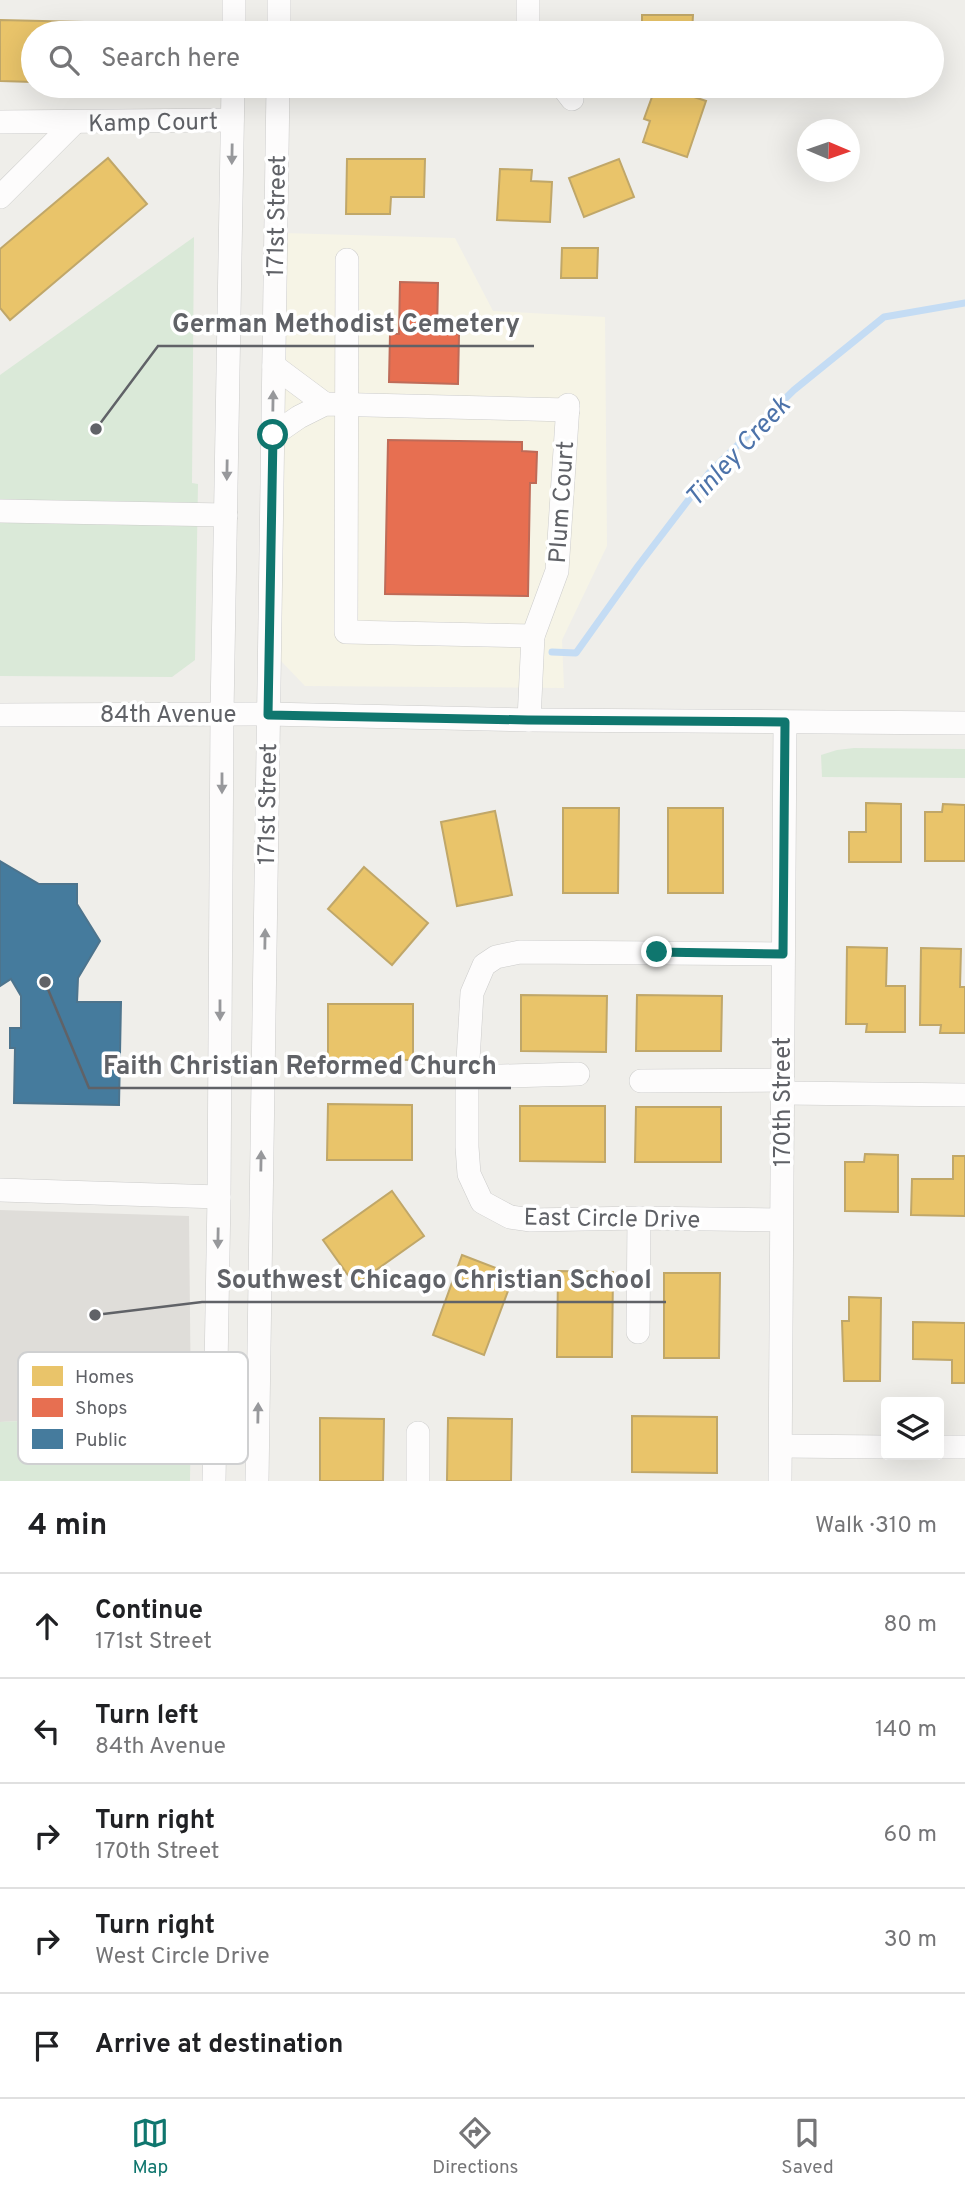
<!DOCTYPE html>
<html lang="en">
<head>
<meta charset="utf-8">
<style>
  :root { --surface:#fff; --page:#f6f6f6; --text:#202124; --muted:#757577; --line:#e0e0e0; --accent:#0f766e }
  body { margin:0; font-family:Overpass,sans-serif; background:var(--page); color:var(--text) }
  .controls { position:absolute; right:21px; bottom:21px; display:grid; overflow:hidden; border-radius:7px; box-shadow:0 7px 28px #0002 }
  .controls button { width:63px; height:63px; display:grid; place-items:center; padding:0; border:0; border-bottom:2px solid var(--line); background:var(--surface); color:var(--text); font:35px sans-serif }
  .compass { position:absolute; left:797px; top:119px; width:63px; height:63px; border-radius:50%; background:var(--surface); box-shadow:0 7px 28px #0002; rotate:92deg }
  .stop { position:absolute; width:21px; height:21px; margin:-16px; border:5px solid #0f766e; border-radius:50%; background:#fff }
  .stop.end { background:#0f766e; border-color:#fff; box-shadow:0 2px 7px #0008 }
  .list { margin:0; padding:0; list-style:none }
  h2 { display:flex; justify-content:space-between; align-items:center; height:91px; margin:0; padding:0 28px; font-size:30px }
  h2 small { font-size:23px; font-weight:400; color:var(--muted) }
  .list li { display:grid; grid-template-columns:46px 1fr auto; gap:21px; align-items:center; box-sizing:border-box; height:105px; padding:0 28px; border-top:2px solid var(--line) }
  .list b { display:block; font-size:26px; white-space:nowrap }
  .list p { margin:0; font-size:23px; white-space:nowrap; color:var(--muted) }
  .list em { font-size:23px; font-style:normal; color:var(--muted) }
  .icon { flex:none; width:38px; height:38px; fill:none; stroke:currentColor; stroke-width:2; stroke-linecap:round; stroke-linejoin:round }
  .map { position:relative; flex:none; width:965px; height:1481px; overflow:hidden }
  .search { position:absolute; background:var(--surface); box-shadow:0 7px 28px #0002; left:21px; right:21px; top:21px; height:77px; display:flex; align-items:center; gap:18px; box-sizing:border-box; padding:0 24px; border-radius:38px; color:var(--muted); font-size:26px }
  .sheet { height:616px; background:var(--surface) }
  nav { display:flex; justify-content:space-around; align-items:center; box-sizing:border-box; height:98px; border-top:2px solid var(--line); background:var(--surface); font-size:19px; color:var(--muted) }
  nav a { display:grid; justify-items:center; gap:4px }
  nav .on { color:var(--accent) }
  .map>svg:first-child { display:block }
  .commercial { fill:#f6f4e6 }
  .education { fill:#dfddd9 }
  .green { fill:#dae9d8 }
  .homes { fill:#e9c46a; stroke:#c0a769; stroke-width:2 }
  .shops { fill:#e76f51; stroke:#be6b58; stroke-width:2 }
  .public { fill:#457b9d; stroke:#4d748d; stroke-width:2 }
  .lines { fill:none; stroke-linecap:round; stroke-linejoin:round }
  .stream { stroke:#c4dcf4; stroke-width:7 }
  .minor-casing { stroke:#cccccb; stroke-width:24 }
  .minor { stroke:#fdfcfc; stroke-width:23 }
  .oneway { fill:#97989b }
  .route { stroke:#0f766e; stroke-width:9 }
  .labels { text-anchor:middle; stroke-width:7; stroke-linejoin:round; paint-order:stroke }
  .street-label { font-size:24px; fill:#606267; stroke:#fff }
  .water-label { font-size:26px; font-style:italic; fill:#4d73aa; stroke:#fff }
  .key { fill:#fff; stroke:#cfd0d1; stroke-width:2 }
  .key-label { font-size:19px; fill:#606267 }
  .leader { fill:none; stroke:#606267; stroke-width:2.5 }
  .callout-dot { fill:#606267; stroke:#fff; stroke-width:2.5 }
  .callout-label { font-size:26px; text-anchor:middle; font-weight:bold; fill:#606267; stroke:#fff; stroke-width:7; stroke-linejoin:round; paint-order:stroke }
</style>
</head>
<body>
<div class="map">
<svg width="965" height="1481" viewBox="0 0 965 1481">
  <rect width="100%" height="100%" fill="#efeeea"/>
  <path class="commercial" d="M284,233L455,238L493,311L605,317L607,546L562,640L564,688L305,686L281,661Z"/>
  <path class="education" d="M0,1210L189,1216L191,1413L0,1422Z"/>
  <g class="green">
    <path d="M194,237L192,483L198,484L195,660L172,677L0,676V375Z"/>
    <path d="M854,748L965,749V778L822,777L821,755L837,750Z"/>
    <path d="M191,1413L190,1481H0V1422Z"/>
  </g>
  <g class="homes">
    <path d="M642,15H693L692,33H642Z"/>
    <path d="M0,20L168,24V33H33V82L0,81Z"/>
    <path d="M656,86H661L706,101L687,157L643,142L650,121L644,119Z"/>
    <path d="M108,158L147,204L10,320L0,308V249Z"/>
    <path d="M347,159H425L424,197H391L390,214H346Z"/>
    <path d="M619,159L634,197L584,217L569,178Z"/>
    <path d="M500,169L532,170L531,181L552,182L550,222L497,220Z"/>
    <path d="M562,248H598L597,278H561Z"/>
    <path d="M866,803L901,804V862H849V832H866Z"/>
    <path d="M943,804L965,805V861H925V812H942Z"/>
    <path d="M563,808H619L618,893H563Z"/>
    <rect x="668" y="808" width="55" height="85"/>
    <path d="M495,811L512,895L457,906L441,822Z"/>
    <path d="M364,867L428,923L392,965L328,909Z"/>
    <path d="M847,947L887,948L886,986H905V1032H866L867,1024H846Z"/>
    <path d="M921,948L961,949L960,987H965V1033H940L941,1025H920Z"/>
    <path d="M521,995L607,996L606,1052L521,1051Z"/>
    <path d="M637,995L722,996L721,1051H636Z"/>
    <path d="M328,1004H413V1060L328,1059Z"/>
    <path d="M328,1104L412,1105V1160H327Z"/>
    <path d="M520,1106H605V1162L520,1161Z"/>
    <path d="M636,1107H721V1162H635Z"/>
    <path d="M865,1154L898,1155V1212L845,1211V1162H864Z"/>
    <path d="M953,1156H965V1216L911,1215L912,1179H953Z"/>
    <path d="M392,1191L424,1236L355,1285L323,1240Z"/>
    <path d="M462,1255L514,1275L484,1355L433,1335Z"/>
    <path d="M558,1271L613,1272L612,1357H557Z"/>
    <path d="M664,1273H720L719,1358H664Z"/>
    <path d="M849,1297L881,1298L880,1381H844L842,1321H849Z"/>
    <path d="M913,1322L965,1323V1383H952V1360L913,1359Z"/>
    <path d="M632,1416L717,1417V1473L632,1472Z"/>
    <path d="M320,1418L384,1419L383,1481H320Z"/>
    <path d="M448,1418L512,1419L511,1481H447Z"/>
  </g>
  <g class="shops">
    <path d="M400,282L438,283L437,333L459,334L458,384L389,382L390,334H399Z"/>
    <path d="M388,440L522,442V451L537,452L536,483H530L528,596L385,594Z"/>
  </g>
  <path class="public" d="M0,861L39,884H77V904L100,941L78,978L77,1002H121L119,1105L14,1103L15,1048H10V1028H21V996L11,979L0,986Z"/>
  <g class="lines">
    <path class="stream" d="M552,652L576,653L638,566L709,473L794,390L884,317L965,303"/>
    <g class="minor-casing">
      <g id="minor">
        <path d="M234,33V0"/>
        <path d="M279,33V0"/>
        <path d="M528,33V0"/>
        <path d="M562,86L572,99"/>
        <path d="M0,122L232,120"/>
        <path d="M0,197L74,123"/>
        <path d="M347,260L346,632L533,636"/>
        <path d="M274,366L325,404"/>
        <path d="M273,435L299,417L325,404L568,410"/>
        <path d="M0,511L226,515"/>
        <path d="M0,715L268,714L529,720L965,723"/>
        <path d="M529,720L533,636L557,571L568,405"/>
        <path d="M467,1077L578,1074"/>
        <path d="M641,1081L783,1080"/>
        <path d="M783,1093L965,1095"/>
        <path d="M0,1190L219,1197"/>
        <path d="M781,1220L639,1218L531,1220L510,1217L482,1202L469,1174L467,1147V1077L472,993L484,965L496,957L520,952L783,954"/>
        <path d="M638,1332L639,1218"/>
        <path d="M781,1446L886,1447"/>
        <path d="M939,1447H965"/>
        <path d="M214,1481L219,1197L222,714L233,86"/>
        <path d="M257,1481L278,86"/>
        <path d="M418,1481V1433"/>
        <path d="M780,1481L785,722"/>
      </g>
    </g>
    <use href="#minor" class="minor"/>
  </g>
  <defs><path id="oneway-solid" d="M-6-.8H1V-3.2L6.5 0L1 3.2V.8H-6Z" transform="scale(1.75)"/></defs>
  <g class="oneway">
    <use href="#oneway-solid" transform="translate(232 154) rotate(91)"/>
    <use href="#oneway-solid" transform="translate(273 401) rotate(-89)"/>
    <use href="#oneway-solid" transform="translate(227 470) rotate(91)"/>
    <use href="#oneway-solid" transform="translate(222 783) rotate(90)"/>
    <use href="#oneway-solid" transform="translate(265 939) rotate(-89)"/>
    <use href="#oneway-solid" transform="translate(220 1010) rotate(90)"/>
    <use href="#oneway-solid" transform="translate(261 1161) rotate(-89)"/>
    <use href="#oneway-solid" transform="translate(218 1238) rotate(91)"/>
    <use href="#oneway-solid" transform="translate(258 1413) rotate(-89)"/>
  </g>
  <g class="lines">
    <path class="route" d="M273,435L268,715L528,720L785,722L783,954L657,952"/>
  </g>
  <g class="labels">
    <g class="street-label">
      <text transform="translate(153 122) rotate(-1)" y="8">Kamp Court</text>
      <text transform="translate(276 216) rotate(-89)" y="8">171st Street</text>
      <text transform="translate(561 502) rotate(-86)" y="8">Plum Court</text>
      <text x="168" y="722">84th Avenue</text>
      <text transform="translate(267 804) rotate(-89)" y="8">171st Street</text>
      <text transform="translate(782 1102) rotate(-90)" y="8">170th Street</text>
      <text transform="translate(612 1218) rotate(1)" y="8">East Circle Drive</text>
    </g>
    <g class="water-label">
      <text transform="translate(737 451) rotate(-47)" y="9">Tinley Creek</text>
    </g>
  </g>
  <rect x="18" y="1352" width="230" height="112" rx="10" class="key"/>
  <rect x="32" y="1366" width="31" height="20" fill="#e9c46a"/>
  <rect x="32" y="1398" width="31" height="19" fill="#e76f51"/>
  <rect x="32" y="1429" width="31" height="20" fill="#457b9d"/>
  <g class="key-label">
    <text x="75" y="1383">Homes</text>
    <text x="75" y="1414">Shops</text>
    <text x="75" y="1446">Public</text>
  </g>
  <path class="leader" d="M96 429L158 346H534M45 982L89 1088H511M95 1315L202 1302H666"/>
  <g class="callout-dot">
    <circle cx="96" cy="429" r="7"/>
    <circle cx="45" cy="982" r="7"/>
    <circle cx="95" cy="1315" r="7"/>
  </g>
  <g class="callout-label">
    <text x="346" y="332">German Methodist Cemetery</text>
    <text x="300" y="1074">Faith Christian Reformed Church</text>
    <text x="434" y="1288">Southwest Chicago Christian School</text>
  </g>
</svg>
<div class="controls">
<button><svg class="icon" aria-label="layers" viewBox="0 0 24 24"><path d="M12 4l9 5-9 5-9-5zM3 14l9 5 9-5"/></svg></button>
</div>
<svg class="compass" viewBox="-18 -18 36 36"><path d="M0-13l5 13h-10z" fill="#e53935"/><path d="M0 13l5-13h-10z" fill="#757577"/></svg>
<div class="stop" style="left:273px;top:435px"></div>
<div class="stop end" style="left:657px;top:952px"></div>
<div class="search"><svg class="icon" aria-label="search" viewBox="0 0 24 24"><circle cx="10" cy="10" r="6"/><path d="M15 15l6 6"/></svg>Search here</div>
</div>
<section class="sheet">
<h2>4 min<small>Walk · 310 m</small></h2>
<ul class="list">
<li><svg class="icon" aria-label="ahead" viewBox="0 0 24 24"><path d="M12 20V5M6 11l6-6 6 6"/></svg><div><b>Continue</b><p>171st Street</p></div><em>80 m</em></li>
<li><svg class="icon" aria-label="left" viewBox="0 0 24 24"><path d="M17 20v-9H6M10 6l-5 5 5 5"/></svg><div><b>Turn left</b><p>84th Avenue</p></div><em>140 m</em></li>
<li><svg class="icon" aria-label="right" viewBox="0 0 24 24"><path d="M7 20v-9h11M14 6l5 5-5 5"/></svg><div><b>Turn right</b><p>170th Street</p></div><em>60 m</em></li>
<li><svg class="icon" aria-label="right" viewBox="0 0 24 24"><path d="M7 20v-9h11M14 6l5 5-5 5"/></svg><div><b>Turn right</b><p>West Circle Drive</p></div><em>30 m</em></li>
<li><svg class="icon" aria-label="arrive" viewBox="0 0 24 24"><path d="M6 21V4h12l-3 4 3 4H6"/></svg><div><b>Arrive at destination</b></div></li>
</ul>
</section>
<nav>
<a class="on"><svg class="icon" aria-label="map" viewBox="0 0 24 24"><path d="M3 6l6-2 6 2 6-2v14l-6 2-6-2-6 2zM9 4v14M15 6v14"/></svg>Map</a>
<a><svg class="icon" aria-label="directions" viewBox="0 0 24 24"><path d="M12 3l9 9-9 9-9-9zM9 14v-3h6M13 9l2 2-2 2"/></svg>Directions</a>
<a><svg class="icon" aria-label="saved" viewBox="0 0 24 24"><path d="M7 4h10v16l-5-4-5 4z"/></svg>Saved</a>
</nav>
</body>
</html>
